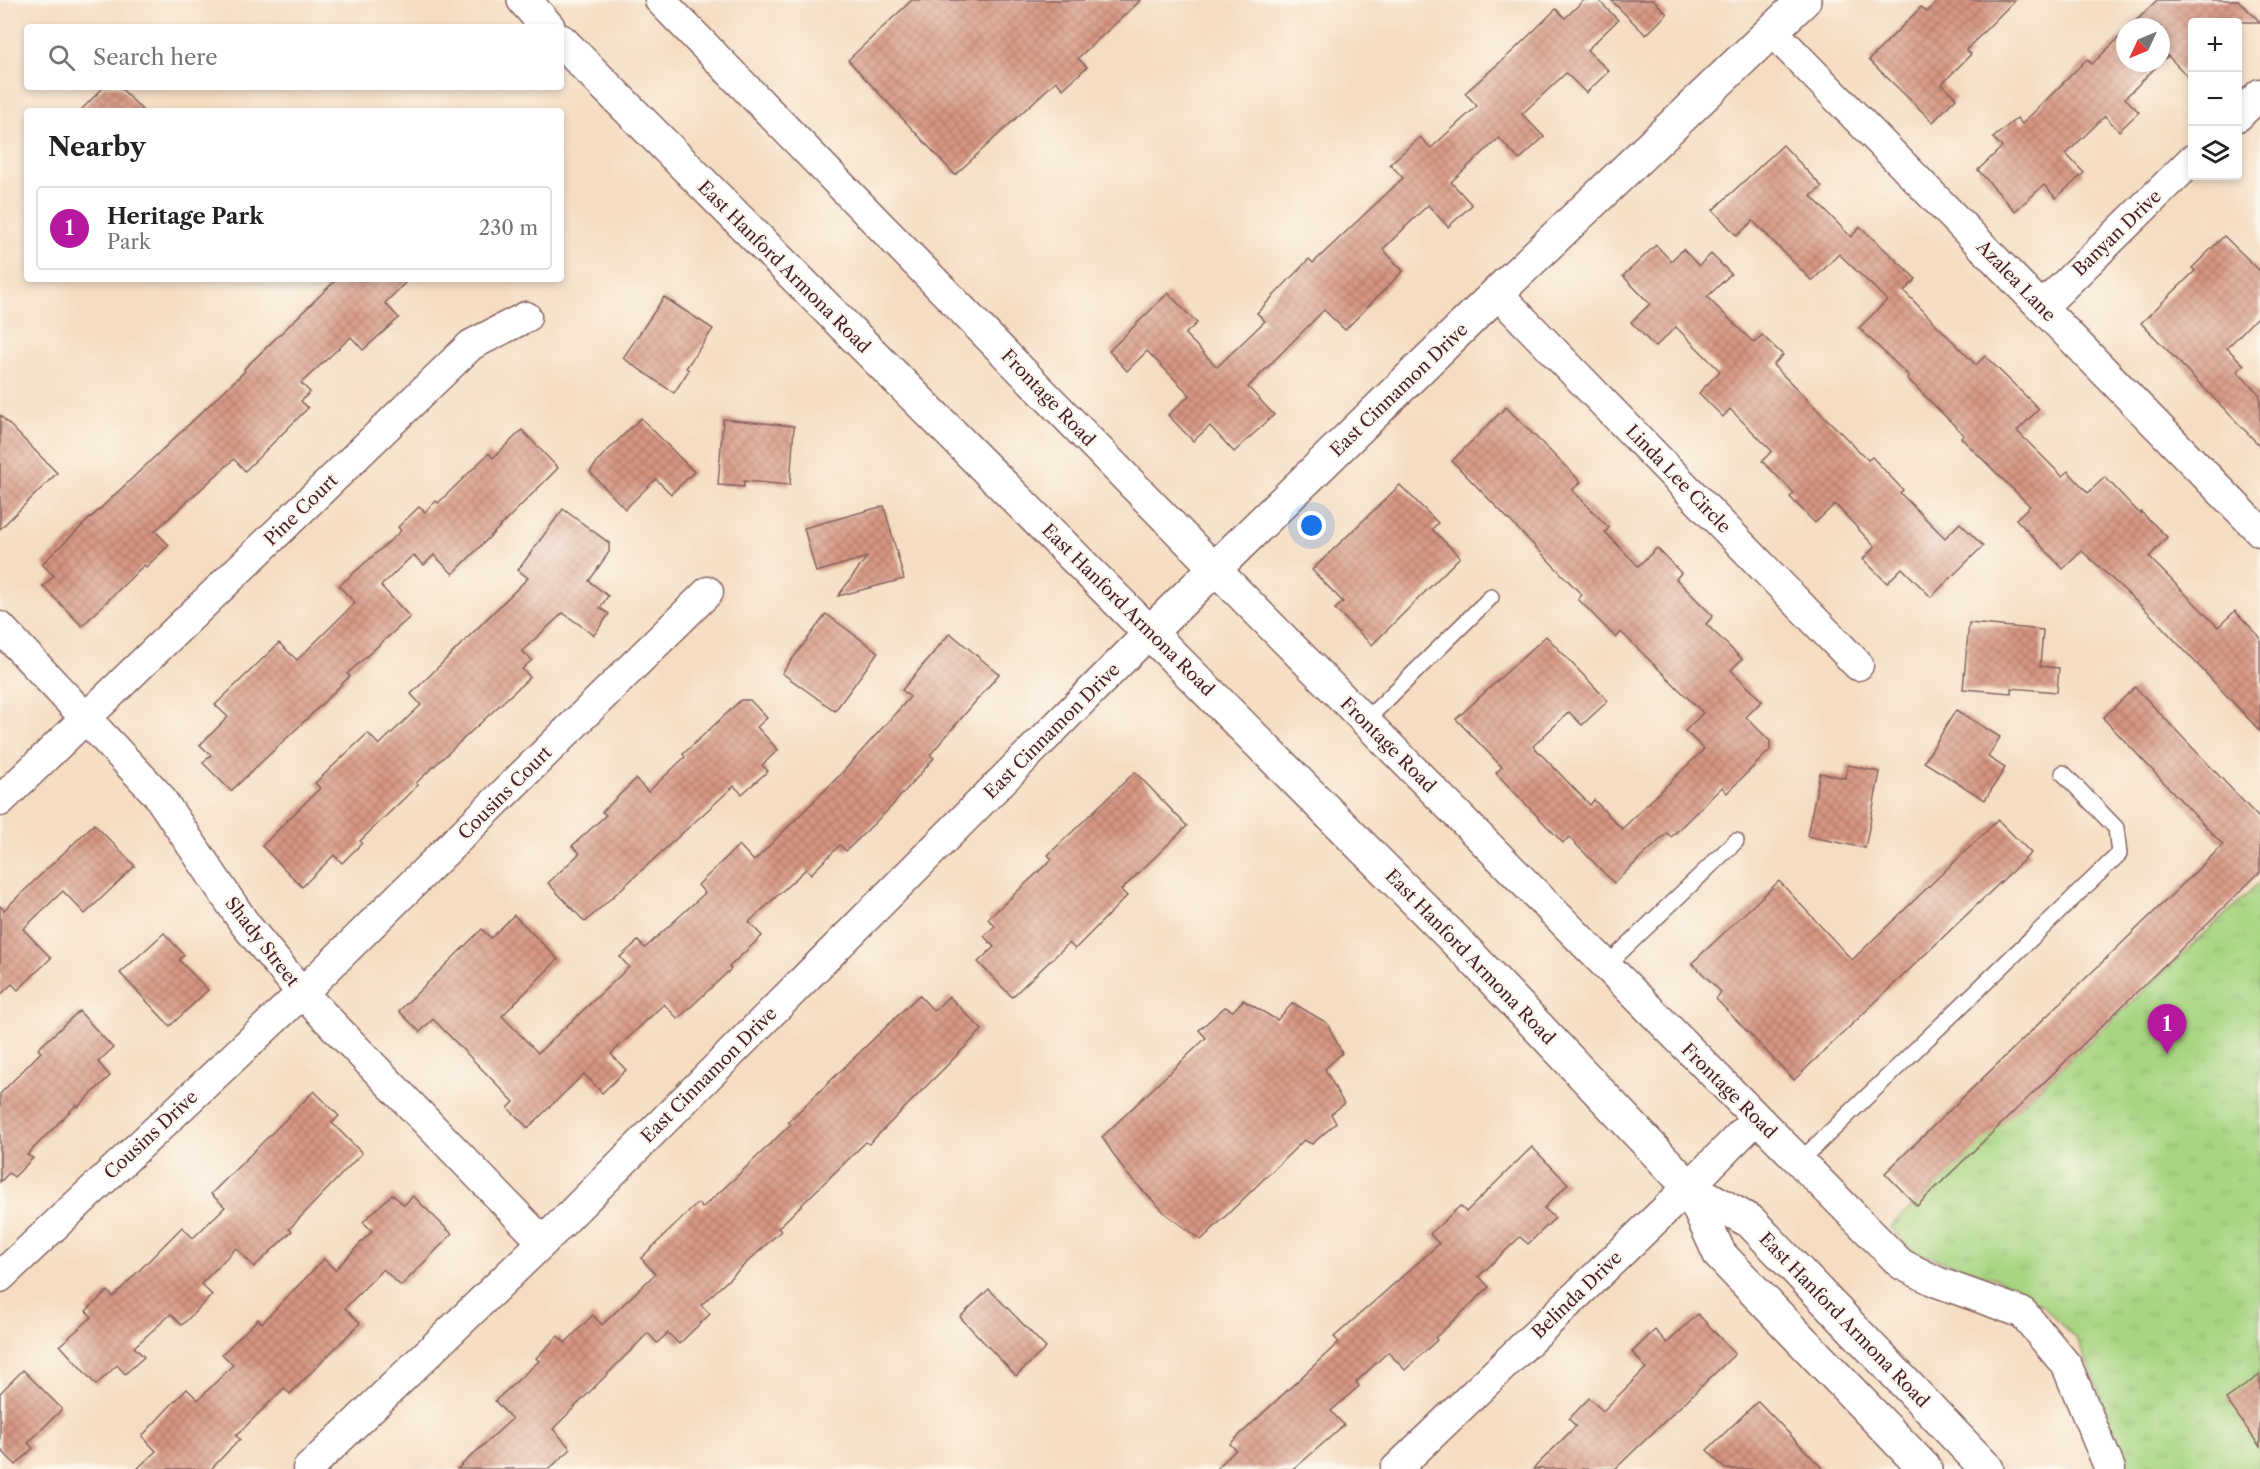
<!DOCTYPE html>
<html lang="en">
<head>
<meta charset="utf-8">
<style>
  :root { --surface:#fff; --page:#f2f2f2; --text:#222; --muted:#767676; --line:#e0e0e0; --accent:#b5179e }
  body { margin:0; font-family:"Libre Caslon Text",serif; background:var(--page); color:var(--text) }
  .controls { position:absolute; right:18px; top:18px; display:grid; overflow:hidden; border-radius:6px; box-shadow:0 3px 9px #0003 }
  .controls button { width:54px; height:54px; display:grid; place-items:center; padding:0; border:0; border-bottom:2px solid var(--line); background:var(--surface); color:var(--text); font:30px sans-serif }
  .compass { position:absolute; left:2116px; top:18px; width:54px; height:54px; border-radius:50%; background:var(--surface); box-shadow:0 3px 9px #0003; rotate:226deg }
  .you { position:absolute; left:1312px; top:526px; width:21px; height:21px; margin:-15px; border:4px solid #fff; border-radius:50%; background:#1a73e8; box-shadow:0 0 0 9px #1a73e833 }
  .badge { display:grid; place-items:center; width:39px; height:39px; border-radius:50%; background:var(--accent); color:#fff; font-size:20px; font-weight:700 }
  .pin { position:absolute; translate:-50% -50px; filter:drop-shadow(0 2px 3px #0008) }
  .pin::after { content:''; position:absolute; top:32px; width:21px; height:18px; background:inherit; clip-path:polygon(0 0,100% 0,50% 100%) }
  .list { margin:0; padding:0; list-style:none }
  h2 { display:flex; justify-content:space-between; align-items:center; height:78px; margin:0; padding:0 24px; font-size:26px }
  h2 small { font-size:20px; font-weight:400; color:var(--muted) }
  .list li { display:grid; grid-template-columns:39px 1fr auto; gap:18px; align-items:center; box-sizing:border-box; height:84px; margin:0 12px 12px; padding:0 12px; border:2px solid var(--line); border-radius:6px }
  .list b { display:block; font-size:22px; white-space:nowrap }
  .list p { margin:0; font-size:20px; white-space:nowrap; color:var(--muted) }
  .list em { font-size:20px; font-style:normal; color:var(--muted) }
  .icon { flex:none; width:33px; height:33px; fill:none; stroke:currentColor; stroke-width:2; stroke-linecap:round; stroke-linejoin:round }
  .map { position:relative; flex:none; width:2260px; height:1469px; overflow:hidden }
  .search { position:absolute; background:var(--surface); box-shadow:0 3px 9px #0003; left:24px; top:24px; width:540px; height:66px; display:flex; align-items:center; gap:15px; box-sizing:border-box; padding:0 21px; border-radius:6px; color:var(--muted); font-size:22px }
  .panel { position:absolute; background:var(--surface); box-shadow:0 3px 9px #0003; left:24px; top:108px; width:540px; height:174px; border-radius:6px }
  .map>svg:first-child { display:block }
  .park { fill:url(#park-tufts); stroke:#7a7a56; stroke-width:1.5 }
  .building { fill:url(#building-cross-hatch) }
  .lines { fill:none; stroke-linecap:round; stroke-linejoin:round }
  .lane-casing { stroke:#866260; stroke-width:18 }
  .street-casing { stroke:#866260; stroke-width:33 }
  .secondary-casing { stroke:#866260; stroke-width:36 }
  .lane { stroke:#fff; stroke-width:15 }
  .street { stroke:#fff; stroke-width:30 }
  .secondary { stroke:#fff; stroke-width:33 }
  .labels { text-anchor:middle; stroke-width:4.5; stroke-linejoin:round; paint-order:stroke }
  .street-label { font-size:18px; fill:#4a1f2b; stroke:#fbf7ec }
</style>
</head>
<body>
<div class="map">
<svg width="2260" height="1469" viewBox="0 0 2260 1469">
  <defs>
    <pattern id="park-tufts" width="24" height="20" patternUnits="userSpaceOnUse" patternTransform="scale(1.5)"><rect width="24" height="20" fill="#a9d582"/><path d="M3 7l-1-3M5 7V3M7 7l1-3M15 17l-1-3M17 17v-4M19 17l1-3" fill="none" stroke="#93b670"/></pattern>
    <pattern id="building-cross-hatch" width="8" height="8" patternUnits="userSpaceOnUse" patternTransform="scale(1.5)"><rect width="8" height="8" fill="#d79682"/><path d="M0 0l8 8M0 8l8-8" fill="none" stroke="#b07a6b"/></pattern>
  </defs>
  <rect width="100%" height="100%" fill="#fbf7ec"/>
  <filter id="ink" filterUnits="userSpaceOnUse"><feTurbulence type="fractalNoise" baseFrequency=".0167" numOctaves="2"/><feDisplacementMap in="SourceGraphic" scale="12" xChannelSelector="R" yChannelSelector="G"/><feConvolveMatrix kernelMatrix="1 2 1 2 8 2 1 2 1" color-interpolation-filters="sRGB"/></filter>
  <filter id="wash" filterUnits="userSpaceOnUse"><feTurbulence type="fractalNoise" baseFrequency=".008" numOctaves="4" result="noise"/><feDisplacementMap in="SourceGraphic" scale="24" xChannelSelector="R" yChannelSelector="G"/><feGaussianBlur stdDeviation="1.35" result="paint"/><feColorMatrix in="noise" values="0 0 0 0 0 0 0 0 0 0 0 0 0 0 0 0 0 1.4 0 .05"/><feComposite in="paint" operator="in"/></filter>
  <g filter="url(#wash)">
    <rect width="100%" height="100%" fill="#f5ddc2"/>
    <path class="park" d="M2260,882V1469H2126L2091,1370L2076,1339L2043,1306L2000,1280L1914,1252L1890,1227Z"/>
    <g id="blocks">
      <g class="building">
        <path d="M912,0H1141L1078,58L1087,67L1063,89L1056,81L955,175L848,60Z"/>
        <path d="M1584,0H1598L1618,20L1587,50L1609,71L1586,93L1566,73L1522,114L1544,137L1519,160L1499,138L1451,182L1472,205L1448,227L1428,205L1383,249L1403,271L1345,330L1324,310L1248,387L1274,415L1234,452L1210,426L1193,441L1168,415L1190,395L1147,351L1127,371L1109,351L1168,293L1197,323L1185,334L1217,367L1265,321L1257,313L1309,259L1313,263L1403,178L1390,164L1420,137L1431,148L1477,106L1465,93L1514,50L1556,9L1565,18Z"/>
        <path d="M1611,0H1654L1667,14L1646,35Z"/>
        <path d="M1939,0H2015L1966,50L1971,54L1942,84L1956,98L1933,122L1869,60L1921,7L1927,12Z"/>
        <path d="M2157,0H2238L2260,22H2193V82L2168,56L2161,62V27H2130Z"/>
        <path d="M2125,32V63H2160L2125,98L2139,112L2119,131L2105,116L2066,154L2084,173L2056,198L2044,185L2015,211L1978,170L2002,147L1993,138L2017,118L2022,124L2087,59L2092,64Z"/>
        <path d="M104,87H120L143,111H80Z"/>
        <path d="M1783,145L1822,187L1811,196L1851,237L1860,227L1893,257L1916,279L1904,291L1931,319L1976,365L1985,356L2039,409L2017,431L2062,476L2068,471L2088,493L2105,477L2140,514L2141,512L2167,537L2149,557L2218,627L2235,611L2260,637V731L2150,614L2082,551L2063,569L2016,519L2030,506L1961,438L1964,435L1907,378L1909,376L1859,328L1887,300L1839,254L1812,281L1753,221L1737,236L1713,210Z"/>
        <path d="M2224,236L2260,271V314L2227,348L2244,365L2237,371L2260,395V446L2141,323L2195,271L2192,268Z"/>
        <path d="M1656,245L1671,261L1683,249L1699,266L1711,254L1731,274L1707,297L1754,343L1762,335L1783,355L1773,365L1868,460L1872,457L1903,490L1900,493L1945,538L1960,523L1983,546L1931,597L1902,568L1887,583L1863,559L1875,547L1835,504L1815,523L1790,497L1794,493L1762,461L1772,451L1730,409L1723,417L1699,393L1720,371L1676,327L1655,347L1631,322L1650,304L1623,276Z"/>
        <path d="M337,279H409L385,303L399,318L363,350L351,337L301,383L310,392L301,401L308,408L245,471L234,459L155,531L169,545L146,567L144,565L82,626L43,586L54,576L42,564L245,371L244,369Z"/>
        <path d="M664,297L713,329L686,368L689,370L674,393L623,358Z"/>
        <path d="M1506,407L1581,482L1572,490L1609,528L1605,532L1638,566L1657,548L1681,573L1676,579L1713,616L1706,624L1742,659L1731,670L1762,701L1746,717L1770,741V750L1727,793L1722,787L1671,837L1667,833L1614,883L1569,837L1563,843L1496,773L1502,767L1456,719L1546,636L1608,701L1582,725L1569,712L1533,746L1590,805L1594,800L1622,829L1704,749L1685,731L1703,713L1621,632L1616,638L1578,599L1582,595L1452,461Z"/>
        <path d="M0,415L57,473L0,529Z"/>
        <path d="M641,418L694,472L671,494L656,479L625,509L590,472L601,457Z"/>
        <path d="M723,419L794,426L790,485L744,481V487L718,485Z"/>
        <path d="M522,430L558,468L453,574L434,555L424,565L413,555L381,586L410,617L347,674L350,676L311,715L231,791L203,763L211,755L200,745L228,717L215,705L279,643L297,660L355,603L339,586L401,531L398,527L419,507L425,512L436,501L438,503L489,453L493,458Z"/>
        <path d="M1400,485L1438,523L1432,529L1460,557L1372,645L1335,609L1343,602L1312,570Z"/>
        <path d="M884,506L904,579L838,596L867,557L816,572L804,528Z"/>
        <path d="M563,509L609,543V552L589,581L608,596L600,608L609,614L594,635L563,613L522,651L532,660L522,669L530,677L416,783L418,785L360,841L362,843L342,863L334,855L302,887L262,846L320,788L315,783L368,733L379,745L421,705L411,694L528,578L518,570Z"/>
        <path d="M826,614L878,652L835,711L782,673Z"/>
        <path d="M1969,623L2043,630L2040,666L2059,668L2057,692L2011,688V693L1963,689Z"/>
        <path d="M950,633L999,674L930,755L934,758L891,807L846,851L840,845L811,874L806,869L749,922L762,936L729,967L731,969L678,1019L664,1004L611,1054L626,1070L602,1093L584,1074L528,1128L508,1108L514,1102L433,1019L420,1032L399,1011L482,929L491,938L514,915L558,959L502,1016L538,1053L629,967L620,957L638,941L645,948L705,893L698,885L739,845L754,861L841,774L910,697L902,690Z"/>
        <path d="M2135,687L2260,819V872L1917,1206L1885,1173L2223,845L2103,718Z"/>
        <path d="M741,700H750L767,718L757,727L778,750L762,765L768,771L742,794L734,786L585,922L548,883L580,853L572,846L606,815L602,812L636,779L648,792L685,757L683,754Z"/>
        <path d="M1956,710L2000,737L1988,757L2005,768L1985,800L1924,762Z"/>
        <path d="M1848,765L1880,772L1865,848L1807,836L1820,773L1845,778Z"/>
        <path d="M1135,772L1187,826L1121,890L1127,896L1075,949L1069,943L1012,997L978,962L994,947L984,936L995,926L988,919L1052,859L1048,855Z"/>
        <path d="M1998,820L2031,853L1794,1080L1716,999L1721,992L1692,963L1779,881L1852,960Z"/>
        <path d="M94,824L135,866L85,914L63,891L23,929L51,958L18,990L12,984L0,995V906L4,910Z"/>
        <path d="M164,933L184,955L179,960L208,990L170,1026L120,973Z"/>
        <path d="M919,995L934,1011L949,996L982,1030L869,1144L866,1142L778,1228L781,1231L701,1305L710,1314L679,1344L668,1333L657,1343L648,1333L553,1429L571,1449L549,1469H457L512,1419L495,1401L539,1361L536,1358L558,1336L565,1343L593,1315L602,1325L655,1274L641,1258L698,1203L702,1208L733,1180L791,1124L788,1122Z"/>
        <path d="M1243,1000L1277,1020L1293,1003L1327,1023L1342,1053L1325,1069L1344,1104L1331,1114L1336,1123L1312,1144L1304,1140L1201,1240L1166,1214L1126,1173L1102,1137L1206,1038L1199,1030L1225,1007L1233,1011Z"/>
        <path d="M79,1011L113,1048L98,1062L110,1076L78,1107L76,1105L27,1155L33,1158L14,1177L9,1173L0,1182V1094L41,1052L38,1049Z"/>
        <path d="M314,1091L339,1116L332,1123L362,1153L289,1229L292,1231L254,1267L236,1248L201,1284L212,1295L182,1325L171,1314L134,1347L144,1357L125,1374L117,1365L96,1385L60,1345L92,1317L86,1311L108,1291L113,1297L182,1227L193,1238L225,1207L211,1194Z"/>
        <path d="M1532,1147L1568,1184L1544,1208L1555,1218L1528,1244L1520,1237L1479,1276L1489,1287L1435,1338L1437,1340L1405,1370L1388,1352L1356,1382L1359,1386L1331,1411L1344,1425L1294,1469H1216L1236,1450L1230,1444L1339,1342L1334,1337L1439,1244L1430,1234L1460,1206L1466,1212Z"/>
        <path d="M392,1194L404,1205L413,1196L452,1234L401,1286L383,1269L345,1308L360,1323L290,1394L284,1388L236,1436L240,1439L211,1469H137L156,1451L142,1436L171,1405L187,1389L198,1400L233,1365L222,1354L258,1319L262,1323L324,1259L335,1270L372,1231L363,1222Z"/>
        <path d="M989,1289L1046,1348L1016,1376L960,1317Z"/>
        <path d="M1698,1314L1735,1354L1615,1469H1533L1576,1426L1569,1419L1589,1398L1603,1411L1646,1368L1632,1352L1655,1330L1667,1343Z"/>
        <path d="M23,1370L62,1409L28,1443L33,1448L16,1465L0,1449V1393Z"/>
        <path d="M2260,1375V1447L2226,1399Z"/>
        <path d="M1758,1401L1823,1469H1725L1707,1450Z"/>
      </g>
    </g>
  </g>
  <g filter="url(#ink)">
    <use href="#blocks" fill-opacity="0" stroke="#866260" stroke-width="1.5"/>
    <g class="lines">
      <g class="lane-casing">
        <g id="lane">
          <path d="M1365,721L1491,597"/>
          <path d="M1606,966L1736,841"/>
          <path d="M1799,1162L2119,854L2116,828L2063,773"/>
        </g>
      </g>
      <g class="street-casing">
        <g id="street">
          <path d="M660,0L1215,569L1901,1264L1937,1282L2023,1313L2067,1366L2110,1469"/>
          <path d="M1772,31L2260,531"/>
          <path d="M2238,116L2260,94"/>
          <path d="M1497,293L1858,665"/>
          <path d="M2042,307L2192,160"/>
          <path d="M0,627L158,795L245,924L302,993L543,1242"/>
          <path d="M0,801L471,345L526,317"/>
          <path d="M0,1277L302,993L708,592"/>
          <path d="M308,1469L543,1242L1150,632"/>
          <path d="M1396,1469L1689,1187L1756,1119"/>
        </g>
      </g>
      <g class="secondary-casing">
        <g id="secondary">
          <path d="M524,0L548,27"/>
          <path d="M561,41L1469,954L1689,1187L1751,1222L1987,1469"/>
          <path d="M1150,632L1497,293L1804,0"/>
          <path d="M1689,1187L1720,1255L1925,1469"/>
        </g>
      </g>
      <use href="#lane" class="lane"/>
      <use href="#street" class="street"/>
      <use href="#secondary" class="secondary"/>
    </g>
  </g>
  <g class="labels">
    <g class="street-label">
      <text transform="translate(2117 233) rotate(-44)" y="6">Banyan Drive</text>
      <text transform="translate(784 267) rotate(45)" y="6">East Hanford Armona Road</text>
      <text transform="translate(2016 281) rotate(46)" y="6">Azalea Lane</text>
      <text transform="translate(1399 390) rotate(-44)" y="6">East Cinnamon Drive</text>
      <text transform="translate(1048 398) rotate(46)" y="6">Frontage Road</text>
      <text transform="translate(1678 479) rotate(46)" y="6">Linda Lee Circle</text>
      <text transform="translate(301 510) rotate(-44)" y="6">Pine Court</text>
      <text transform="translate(1128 610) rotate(45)" y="6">East Hanford Armona Road</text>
      <text transform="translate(1052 731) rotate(-45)" y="6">East Cinnamon Drive</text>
      <text transform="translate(1388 745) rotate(45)" y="6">Frontage Road</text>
      <text transform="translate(505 793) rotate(-45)" y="6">Cousins Court</text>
      <text transform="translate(262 942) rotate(52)" y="6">Shady Street</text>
      <text transform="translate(1470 957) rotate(46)" y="6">East Hanford Armona Road</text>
      <text transform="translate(709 1075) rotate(-45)" y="6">East Cinnamon Drive</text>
      <text transform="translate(1729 1091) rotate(45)" y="6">Frontage Road</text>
      <text transform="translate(151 1135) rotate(-43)" y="6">Cousins Drive</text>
      <text transform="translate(1577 1295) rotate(-44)" y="6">Belinda Drive</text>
      <text transform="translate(1844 1320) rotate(46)" y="6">East Hanford Armona Road</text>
    </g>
  </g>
</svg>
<div class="controls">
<button>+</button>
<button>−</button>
<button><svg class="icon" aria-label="layers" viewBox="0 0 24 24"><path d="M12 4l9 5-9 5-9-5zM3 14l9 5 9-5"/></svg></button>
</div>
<svg class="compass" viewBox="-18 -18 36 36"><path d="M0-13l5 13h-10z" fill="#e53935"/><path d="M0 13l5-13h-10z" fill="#767676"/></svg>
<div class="you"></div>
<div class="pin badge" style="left:2167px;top:1054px">1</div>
<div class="search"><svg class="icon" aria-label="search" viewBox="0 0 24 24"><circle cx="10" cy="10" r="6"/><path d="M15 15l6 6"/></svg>Search here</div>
<section class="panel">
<h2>Nearby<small></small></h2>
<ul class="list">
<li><span class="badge">1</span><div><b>Heritage Park</b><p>Park</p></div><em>230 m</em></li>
</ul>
</section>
</div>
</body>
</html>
